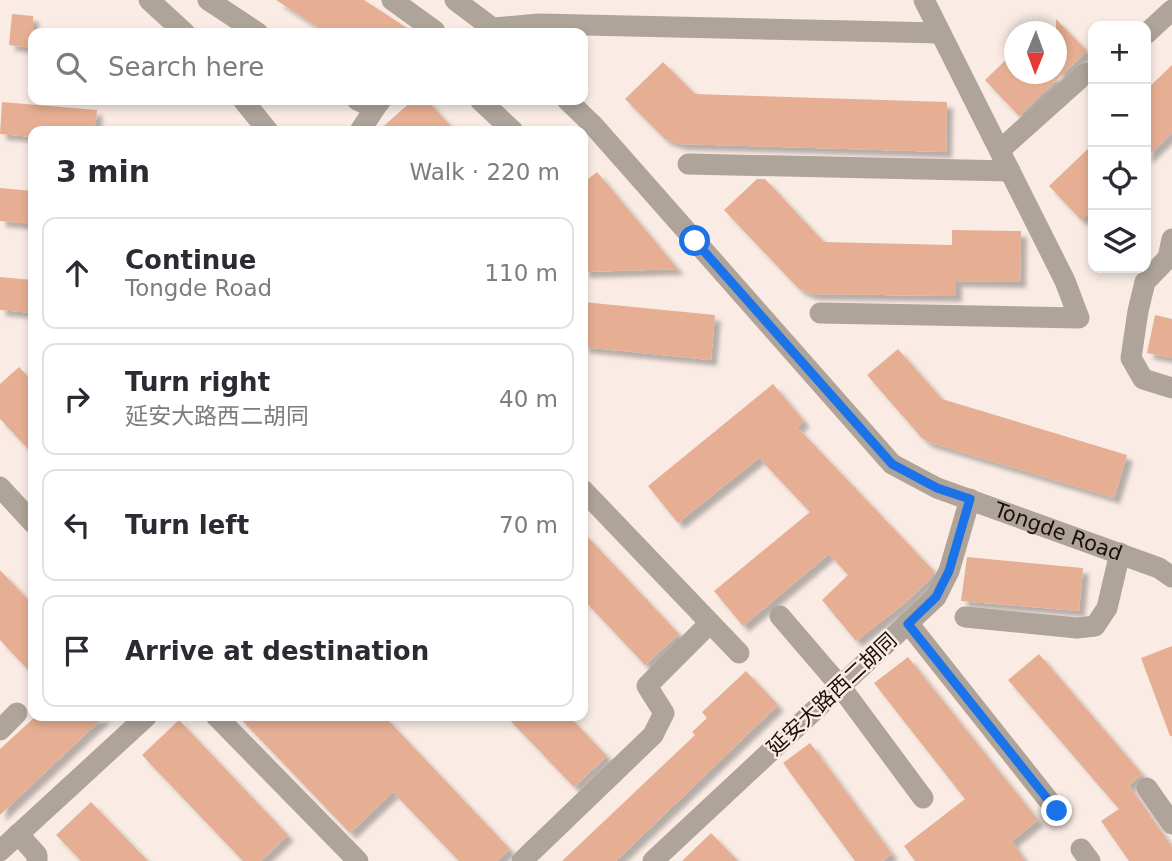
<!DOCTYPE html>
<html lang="en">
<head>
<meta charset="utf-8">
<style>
  :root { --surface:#fff; --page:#f7f7f7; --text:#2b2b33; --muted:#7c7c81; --line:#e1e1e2 }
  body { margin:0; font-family:"DejaVu Sans","Noto Sans SC",sans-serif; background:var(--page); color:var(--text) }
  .controls { position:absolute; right:21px; top:21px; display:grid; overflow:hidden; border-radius:14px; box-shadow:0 4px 10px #0003 }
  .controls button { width:63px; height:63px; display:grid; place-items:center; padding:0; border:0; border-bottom:2px solid var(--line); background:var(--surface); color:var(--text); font:35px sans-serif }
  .compass { position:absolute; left:1004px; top:21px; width:63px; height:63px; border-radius:50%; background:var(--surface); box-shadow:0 4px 10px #0003; rotate:181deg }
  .stop { position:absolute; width:21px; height:21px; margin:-16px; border:5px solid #1a73e8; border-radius:50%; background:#fff }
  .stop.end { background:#1a73e8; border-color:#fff; box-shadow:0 2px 7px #0008 }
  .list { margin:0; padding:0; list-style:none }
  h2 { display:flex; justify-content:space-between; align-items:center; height:91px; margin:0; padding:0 28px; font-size:30px }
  h2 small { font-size:23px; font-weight:400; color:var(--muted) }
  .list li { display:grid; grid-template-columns:46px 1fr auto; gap:21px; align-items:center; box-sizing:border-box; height:112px; margin:0 14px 14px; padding:0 14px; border:2px solid var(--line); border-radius:14px }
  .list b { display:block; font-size:26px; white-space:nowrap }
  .list p { margin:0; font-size:23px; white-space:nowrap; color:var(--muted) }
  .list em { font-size:23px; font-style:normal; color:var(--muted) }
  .icon { flex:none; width:38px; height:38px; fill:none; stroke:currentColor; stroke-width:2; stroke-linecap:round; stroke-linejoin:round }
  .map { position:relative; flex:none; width:1172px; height:861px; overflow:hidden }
  .search { position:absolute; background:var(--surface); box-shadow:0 4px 10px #0003; left:28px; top:28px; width:560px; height:77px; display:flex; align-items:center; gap:18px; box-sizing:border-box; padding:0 24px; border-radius:14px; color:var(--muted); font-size:26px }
  .panel { position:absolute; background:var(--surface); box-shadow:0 4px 10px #0003; left:28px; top:126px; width:560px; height:595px; border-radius:14px }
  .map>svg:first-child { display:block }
  .building { fill:#e6af93; filter:url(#shadow) }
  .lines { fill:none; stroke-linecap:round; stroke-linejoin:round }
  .minor { stroke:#afa499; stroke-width:21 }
  .route { stroke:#1a73e8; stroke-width:9 }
  .labels { text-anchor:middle; stroke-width:5; stroke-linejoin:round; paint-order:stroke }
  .street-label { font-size:21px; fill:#1b100a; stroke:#faece5 }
</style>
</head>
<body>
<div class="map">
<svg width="1172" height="861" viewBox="0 0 1172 861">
  <defs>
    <filter id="shadow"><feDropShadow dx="6" dy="6" stdDeviation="2" flood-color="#0004"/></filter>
  </defs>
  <rect width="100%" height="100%" fill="#faece5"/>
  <g class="building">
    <path d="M276,0H364L415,33H327Z"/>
    <path d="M12,14L33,16V48L9,45Z"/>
    <path d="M1056,19L1087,51L1019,116L985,80L1014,52V74H1056Z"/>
    <path d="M663,62L695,94L947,102L946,152L680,144L665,139L625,99Z"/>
    <path d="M1172,65V133L1146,158V90Z"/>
    <path d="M413,100H427L455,131H378Z"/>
    <path d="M2,102L97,110L95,131H33V137L0,134Z"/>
    <path d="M1093,144V208L1081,220L1049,186Z"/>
    <path d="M597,172L678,269L583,272V183Z"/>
    <path d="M757,179H765L824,242L952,245V230L1021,231L1020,282L956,281V296L812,294L799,289L724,210Z"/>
    <path d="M0,188L33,191V224L0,221Z"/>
    <path d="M0,277L33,280V313L0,310Z"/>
    <path d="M583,302L715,315L711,360L583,347Z"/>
    <path d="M1155,315L1172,319V358L1147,353Z"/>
    <path d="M898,349L942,399L1127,455L1114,498L928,442L921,437L867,375Z"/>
    <path d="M19,367L33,382V454L0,419V384Z"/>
    <path d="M773,384L804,421L797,427L934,571L930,579L904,604L856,641L822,600L848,575L829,554L743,626L714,591L810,512L759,458L678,523L648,486Z"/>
    <path d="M583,532L679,634L645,665L583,599Z"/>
    <path d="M967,557L1083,568L1079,611L961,601Z"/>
    <path d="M0,570L33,605V675L0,640Z"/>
    <path d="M1172,646V736H1170L1141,658Z"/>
    <path d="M1039,654L1142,774L1129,785L1172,847V861H1129L1101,821L1119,809L1008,680Z"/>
    <path d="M908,657L1038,820L1012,841L1025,861H915L904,846L965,799L874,683Z"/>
    <path d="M746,671L778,705L616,861H562L695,735L692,732L707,718L702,712Z"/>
    <path d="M36,716H105L0,815V749Z"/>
    <path d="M238,716H384L510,849L497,861H459L393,792L350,833Z"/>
    <path d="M506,716H569L607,756L574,787Z"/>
    <path d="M179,720L288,835L261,861H243L142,755Z"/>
    <path d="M810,743L892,854L882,861H855L783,763Z"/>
    <path d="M91,802L148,861H81L56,835Z"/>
    <path d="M711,833L738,861H682Z"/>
  </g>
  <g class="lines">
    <g class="minor">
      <path d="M149,0L185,33"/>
      <path d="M208,0L258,33"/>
      <path d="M392,0L435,31"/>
      <path d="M455,0L499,33"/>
      <path d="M494,28L539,24L940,33"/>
      <path d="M1146,34L1172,10"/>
      <path d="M243,100L268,131"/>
      <path d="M357,100L375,108L381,100"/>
      <path d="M480,100L513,131"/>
      <path id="s1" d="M567,100L593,125L892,464L937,488L1159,568L1172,577"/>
      <path d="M360,131L375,108"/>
      <path d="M1000,150L1085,74L1093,72"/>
      <path d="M688,164L1010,171"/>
      <path d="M1172,239L1168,258L1145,282L1138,311L1131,358L1143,379L1172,388"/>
      <path d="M820,313L1079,318L1065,281L924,0"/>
      <path d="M0,487L33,523"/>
      <path d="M583,490L739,653"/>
      <path d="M780,616L840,686L923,798"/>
      <path d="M965,617L1077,628L1095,626L1107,608L1120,553"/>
      <path d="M908,623L1057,811"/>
      <path d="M216,716L358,861"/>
      <path d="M0,730L17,713"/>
      <path d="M1147,788L1172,824"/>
      <path d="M18,834L37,855V861"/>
      <path d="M1081,849L1090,861"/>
      <path d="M0,851L147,716"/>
      <path d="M522,861L653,735L664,713L647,686L710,623"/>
      <path d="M653,861L936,597L949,571L970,499"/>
    </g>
  </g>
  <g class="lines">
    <path class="route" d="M695,241L892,464L937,488L970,499L949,571L936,597L908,624L1057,811"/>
  </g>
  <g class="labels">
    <g class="street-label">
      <text dy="7" stroke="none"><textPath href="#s1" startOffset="668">Tongde Road</textPath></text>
      <text transform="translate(832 694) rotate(-43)" y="7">延安大路西二胡同</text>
    </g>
  </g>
</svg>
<div class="controls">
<button>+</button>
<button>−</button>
<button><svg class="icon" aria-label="locate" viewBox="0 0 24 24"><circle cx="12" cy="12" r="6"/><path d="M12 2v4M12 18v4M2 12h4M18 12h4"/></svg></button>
<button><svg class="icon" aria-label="layers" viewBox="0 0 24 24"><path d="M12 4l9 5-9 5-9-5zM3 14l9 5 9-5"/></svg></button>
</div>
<svg class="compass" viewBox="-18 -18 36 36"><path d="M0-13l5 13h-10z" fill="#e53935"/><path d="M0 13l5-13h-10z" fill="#7c7c81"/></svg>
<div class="stop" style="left:695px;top:241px"></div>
<div class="stop end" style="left:1057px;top:811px"></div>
<div class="search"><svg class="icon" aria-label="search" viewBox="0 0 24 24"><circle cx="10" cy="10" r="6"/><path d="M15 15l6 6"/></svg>Search here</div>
<section class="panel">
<h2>3 min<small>Walk · 220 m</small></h2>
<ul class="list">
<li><svg class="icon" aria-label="ahead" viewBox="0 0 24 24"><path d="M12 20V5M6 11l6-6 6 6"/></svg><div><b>Continue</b><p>Tongde Road</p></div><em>110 m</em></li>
<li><svg class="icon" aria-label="right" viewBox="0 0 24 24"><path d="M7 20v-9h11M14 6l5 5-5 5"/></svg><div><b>Turn right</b><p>延安大路西二胡同</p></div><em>40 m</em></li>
<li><svg class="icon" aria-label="left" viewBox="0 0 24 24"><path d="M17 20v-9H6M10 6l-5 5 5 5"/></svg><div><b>Turn left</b></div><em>70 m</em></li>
<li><svg class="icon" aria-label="arrive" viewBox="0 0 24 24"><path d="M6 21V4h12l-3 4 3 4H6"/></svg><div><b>Arrive at destination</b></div></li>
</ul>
</section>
</div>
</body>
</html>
